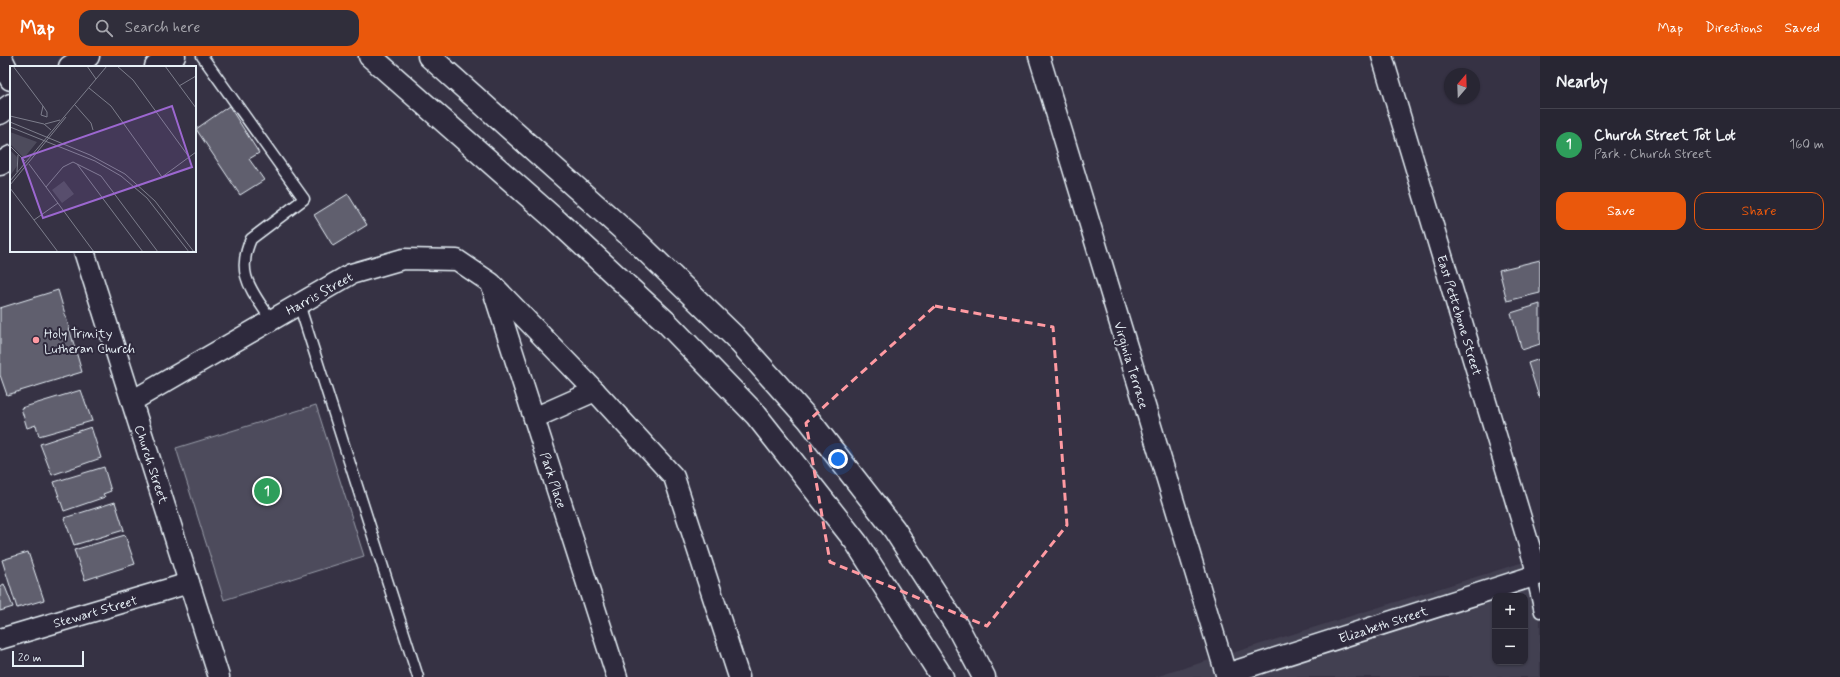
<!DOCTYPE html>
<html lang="en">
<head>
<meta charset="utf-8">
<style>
  :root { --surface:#282633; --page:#302e3b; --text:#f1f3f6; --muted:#a5a5ac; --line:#44434e; --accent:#ea580c }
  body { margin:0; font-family:Mynerve,sans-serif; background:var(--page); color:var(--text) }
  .controls { position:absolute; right:12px; bottom:12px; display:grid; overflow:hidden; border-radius:8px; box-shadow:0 1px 3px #0004 }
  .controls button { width:36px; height:36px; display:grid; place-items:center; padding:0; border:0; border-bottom:1px solid var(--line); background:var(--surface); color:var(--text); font:20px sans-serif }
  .compass { position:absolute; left:1444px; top:12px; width:36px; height:36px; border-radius:50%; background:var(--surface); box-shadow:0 1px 3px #0004; rotate:19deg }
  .scale { position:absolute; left:12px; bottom:10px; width:72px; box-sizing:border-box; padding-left:4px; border:2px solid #e8f1f8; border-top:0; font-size:11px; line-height:14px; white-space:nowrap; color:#e8f1f8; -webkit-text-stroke:3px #2f2a3d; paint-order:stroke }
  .you { position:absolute; left:838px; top:403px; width:14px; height:14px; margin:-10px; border:3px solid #fff; border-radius:50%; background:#1a73e8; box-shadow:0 0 0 6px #1a73e833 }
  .badge { display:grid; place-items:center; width:26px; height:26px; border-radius:50%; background:var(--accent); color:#fff; font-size:13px; font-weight:700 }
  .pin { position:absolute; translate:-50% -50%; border:2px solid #fff; box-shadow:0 1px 4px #0006 }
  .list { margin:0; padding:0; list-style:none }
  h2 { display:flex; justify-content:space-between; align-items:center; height:52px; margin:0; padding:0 16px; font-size:17px }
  h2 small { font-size:13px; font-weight:400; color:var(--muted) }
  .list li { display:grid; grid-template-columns:26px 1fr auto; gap:12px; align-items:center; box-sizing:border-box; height:72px; padding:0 16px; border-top:1px solid var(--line) }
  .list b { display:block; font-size:15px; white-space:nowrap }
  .list p { margin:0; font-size:13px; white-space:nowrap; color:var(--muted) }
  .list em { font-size:13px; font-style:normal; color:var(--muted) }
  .actions { display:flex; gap:8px; padding:12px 16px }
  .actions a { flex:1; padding:9px 0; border:1px solid var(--accent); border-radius:12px; text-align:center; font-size:14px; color:var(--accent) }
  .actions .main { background:var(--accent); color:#fff }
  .icon { flex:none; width:22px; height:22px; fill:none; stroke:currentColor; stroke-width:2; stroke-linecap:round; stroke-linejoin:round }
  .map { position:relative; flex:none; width:1540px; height:621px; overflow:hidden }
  header { display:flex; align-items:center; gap:24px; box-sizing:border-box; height:56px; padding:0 20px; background:var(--accent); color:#fff }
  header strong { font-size:19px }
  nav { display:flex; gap:22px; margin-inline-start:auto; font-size:14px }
  .search { width:280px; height:36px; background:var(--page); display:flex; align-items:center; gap:10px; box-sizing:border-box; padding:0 14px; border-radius:12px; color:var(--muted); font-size:15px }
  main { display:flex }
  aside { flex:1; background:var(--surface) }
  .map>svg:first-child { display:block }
  .built { fill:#433f51; fill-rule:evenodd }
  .green { fill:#4d4b5c; stroke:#9a9eaa }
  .building { fill:#605e6e; stroke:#e8f1f8 }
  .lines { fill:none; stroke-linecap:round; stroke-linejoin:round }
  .lane-casing { stroke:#e8f1f8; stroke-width:13 }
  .street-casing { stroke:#e8f1f8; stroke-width:23 }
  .primary-casing { stroke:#e8f1f8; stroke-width:25 }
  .highway-casing { stroke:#e8f1f8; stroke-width:25 }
  .lane { stroke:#2f2a3d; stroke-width:10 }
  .street { stroke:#2f2a3d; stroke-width:20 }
  .primary { stroke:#2f2a3d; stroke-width:22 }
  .highway { stroke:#2f2a3d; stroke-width:22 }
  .marked { fill:none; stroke:#ff9aa2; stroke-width:3; stroke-dasharray:8 5; stroke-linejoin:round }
  .poi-dot { fill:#ff9aa2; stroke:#2f2a3d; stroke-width:1.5 }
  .labels { text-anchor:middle; stroke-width:4; stroke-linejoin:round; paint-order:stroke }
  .street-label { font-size:13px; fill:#e8f1f8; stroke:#2f2a3d }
  .poi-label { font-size:13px; fill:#e8f1f8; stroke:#2f2a3d; text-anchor:start }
  .inset-road { fill:none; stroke:#7d7e8c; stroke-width:1 }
  .view { fill:#9c67d0; fill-opacity:0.15; stroke:#9c67d0; stroke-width:2 }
  .inset-edge { fill:none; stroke:#e8f1f8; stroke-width:2 }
</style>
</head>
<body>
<header>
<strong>Map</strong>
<div class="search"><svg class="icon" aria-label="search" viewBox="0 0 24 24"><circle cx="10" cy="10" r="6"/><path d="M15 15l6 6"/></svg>Search here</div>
<nav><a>Map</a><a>Directions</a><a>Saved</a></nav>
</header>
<main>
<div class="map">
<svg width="1540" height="621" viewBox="0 0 1540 621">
  <rect width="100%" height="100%" fill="#363244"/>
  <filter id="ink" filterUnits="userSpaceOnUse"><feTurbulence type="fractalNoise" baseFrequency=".025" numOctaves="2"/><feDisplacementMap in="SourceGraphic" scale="8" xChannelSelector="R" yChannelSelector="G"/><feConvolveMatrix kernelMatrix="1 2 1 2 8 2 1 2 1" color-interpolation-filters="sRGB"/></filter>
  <g filter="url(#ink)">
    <path class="built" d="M1540,501V621H1155ZM1495,540H1525V606H1495Z"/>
    <path class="green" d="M316,349L364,500L224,544L176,392Z"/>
    <g class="building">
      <path d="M229,50L259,97L249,103L264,124L240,139L196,73Z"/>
      <path d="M348,138L367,169L333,190L314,159Z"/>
      <path d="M1540,204V237L1507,245L1499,214Z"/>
      <path d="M58,234L82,316L7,339L0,319V252Z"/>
      <path d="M1540,248V288L1522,294L1511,257Z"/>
      <path d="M1540,303V341H1539L1528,307Z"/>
      <path d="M81,334L92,365L39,380L36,369L27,372L21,352Z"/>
      <path d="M91,371L101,402L52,419L40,388Z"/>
      <path d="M104,411L111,435L103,438L105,441L64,455L54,426Z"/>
      <path d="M115,446L124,474L74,489L64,462Z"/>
      <path d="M125,479L135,508L85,524L74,494Z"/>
      <path d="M28,496L44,544L17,552L2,504Z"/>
      <path d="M4,528L13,551L0,555V530Z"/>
    </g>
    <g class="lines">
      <g class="lane-casing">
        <g id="lane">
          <path d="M202,0L304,143L251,183C235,219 252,234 271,264"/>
          <path d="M299,248L418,621"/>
          <path d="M1532,521L1540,556"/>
        </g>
      </g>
      <g class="street-casing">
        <g id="street">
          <path d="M1039,0L1226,618L1540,518"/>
          <path d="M1382,0L1538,519"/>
          <path d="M84,195L219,621"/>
          <path d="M492,231L617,621"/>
          <path d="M132,345L351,218L403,203L457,204L491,227L595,335L674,421L739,621"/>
          <path d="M534,362L595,335"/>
          <path d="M0,583L189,527"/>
        </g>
      </g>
      <g class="primary-casing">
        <g id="primary">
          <path d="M70,11L88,0"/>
          <path d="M156,11L174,0"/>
          <path d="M0,57L11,49"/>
          <path d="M0,108L11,101"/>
        </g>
      </g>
      <g class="highway-casing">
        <g id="highway">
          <path d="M0,0L11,23"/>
          <path d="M370,0L557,165L666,266L756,359L856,486L942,621"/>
          <path d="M429,0L638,187L734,280L809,364L894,473L958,572L984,621"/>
        </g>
      </g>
      <use href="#lane" class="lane"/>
      <use href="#street" class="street"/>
      <use href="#primary" class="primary"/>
      <use href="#highway" class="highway"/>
    </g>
  </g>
  <path class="marked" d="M935,250L1053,271L1067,469L987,570L830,506L806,367Z"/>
  <circle class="poi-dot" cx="36" cy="284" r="4"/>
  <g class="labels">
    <g class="street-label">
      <text transform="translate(319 237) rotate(-29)" y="5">Harris Street</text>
      <text transform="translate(1460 259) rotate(73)" y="5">East Pettebone Street</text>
      <text transform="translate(1132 309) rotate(73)" y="5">Virginia Terrace</text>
      <text transform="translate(152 408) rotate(72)" y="5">Church Street</text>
      <text transform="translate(554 424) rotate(72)" y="5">Park Place</text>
      <text transform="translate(95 555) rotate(-16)" y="5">Stewart Street</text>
      <text transform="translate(1383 568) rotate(-18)" y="5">Elizabeth Street</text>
    </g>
    <g class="poi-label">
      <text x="44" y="282">Holy Trinity<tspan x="44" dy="15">Lutheran Church</tspan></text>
    </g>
  </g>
  <g transform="translate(10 10)">
    <rect width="186" height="186" fill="#363244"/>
    <path d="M0,66L27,76L14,92L0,78ZM0,84L7,91V100L0,110ZM54,115L64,128L52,137L42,124Z" fill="#4d4b5c"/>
    <path class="inset-road" d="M3,0L33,40L37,46V51L31,49L33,40M77,0L86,13M107,0L123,14L179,91M155,0L186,42M169,20L186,10M79,22L101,40L152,111L186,86M65,39L81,57L83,64M0,50L34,58L41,64M0,56L80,89L115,108L145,135L184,186M35,58L50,54M0,61L85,95L111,110L137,132L179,186M0,80L15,95M19,98L84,186M67,98L133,186M7,106L8,89M0,115L97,0M0,119L56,51M36,121L53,101L63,96L91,110L148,186M0,122L48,186M24,154L48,137"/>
    <path class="view" d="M162,40L182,101L33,152L12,92Z"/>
    <rect width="186" height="186" class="inset-edge"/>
  </g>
</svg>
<div class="controls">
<button>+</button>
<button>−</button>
</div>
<svg class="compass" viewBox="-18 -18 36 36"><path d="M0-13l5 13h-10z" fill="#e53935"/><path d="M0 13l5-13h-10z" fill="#a5a5ac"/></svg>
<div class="scale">20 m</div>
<div class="you"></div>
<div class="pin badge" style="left:267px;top:435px;background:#2e9e5b">1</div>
</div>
<aside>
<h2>Nearby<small></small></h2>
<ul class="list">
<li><span class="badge" style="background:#2e9e5b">1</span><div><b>Church Street Tot Lot</b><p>Park · Church Street</p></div><em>160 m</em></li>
</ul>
<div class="actions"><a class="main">Save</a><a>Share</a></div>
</aside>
</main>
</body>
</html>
